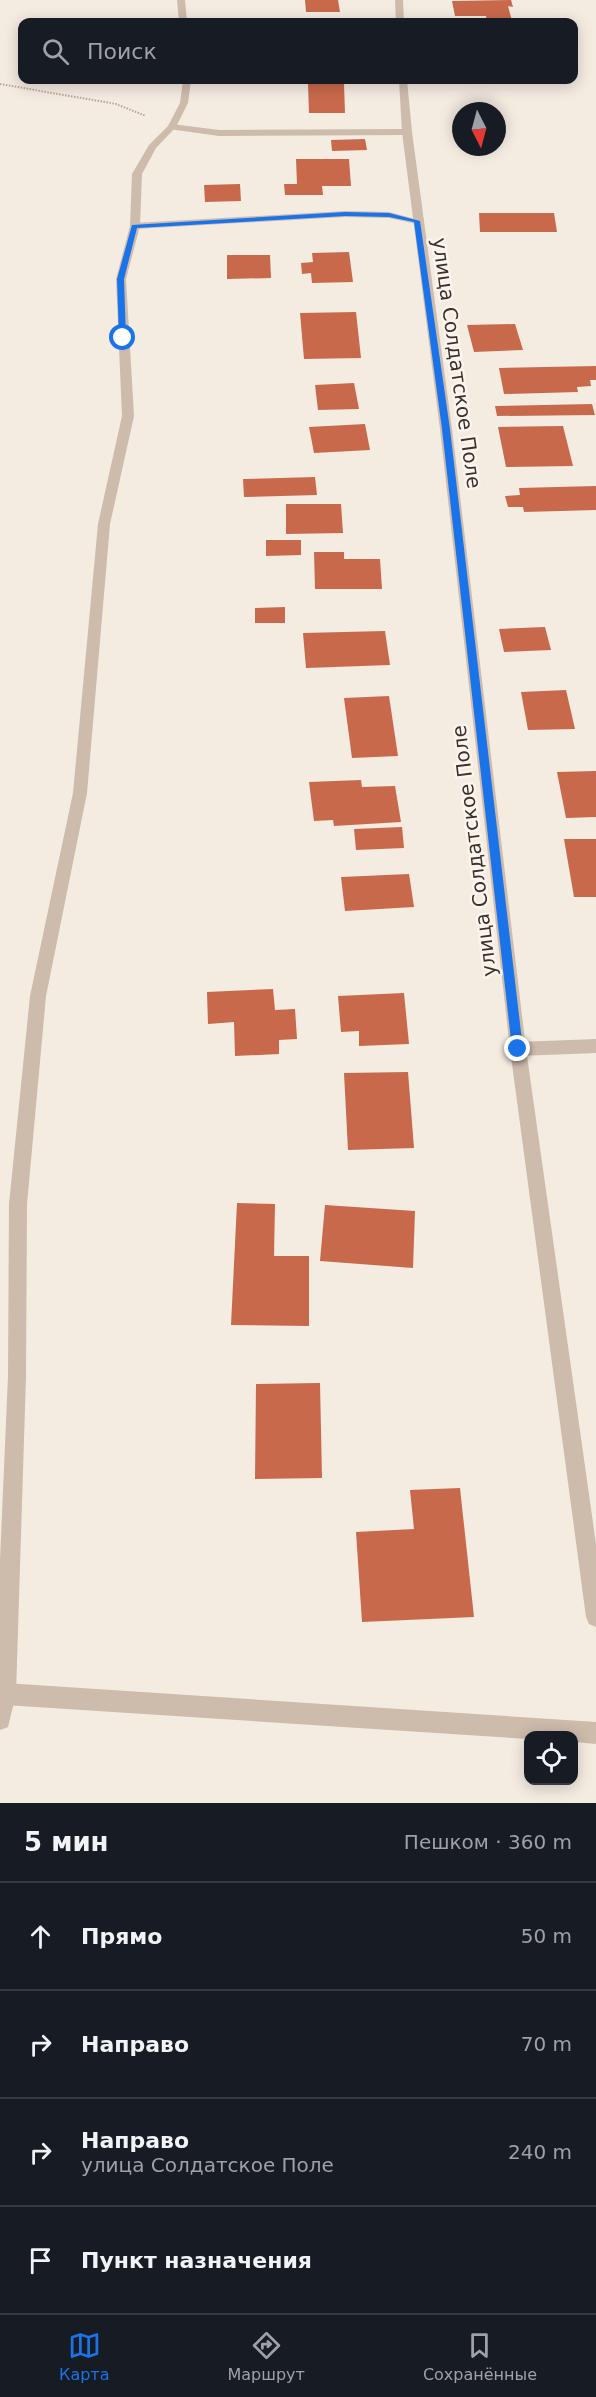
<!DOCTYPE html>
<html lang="ru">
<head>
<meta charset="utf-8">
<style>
  :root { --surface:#171b24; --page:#242831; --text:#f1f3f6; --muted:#9ea1a6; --line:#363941; --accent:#1a73e8 }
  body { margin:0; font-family:"DejaVu Sans",sans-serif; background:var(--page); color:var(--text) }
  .controls { position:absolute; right:18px; bottom:18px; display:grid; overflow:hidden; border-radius:12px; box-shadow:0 3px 15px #0003 }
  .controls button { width:54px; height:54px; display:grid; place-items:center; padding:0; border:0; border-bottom:2px solid var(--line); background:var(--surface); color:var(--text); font:30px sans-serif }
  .compass { position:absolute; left:452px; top:102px; width:54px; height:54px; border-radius:50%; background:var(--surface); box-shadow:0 3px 15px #0003; rotate:174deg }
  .stop { position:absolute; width:18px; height:18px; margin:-14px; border:4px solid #1a73e8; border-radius:50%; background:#fff }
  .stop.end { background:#1a73e8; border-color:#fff; box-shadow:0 2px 6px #0008 }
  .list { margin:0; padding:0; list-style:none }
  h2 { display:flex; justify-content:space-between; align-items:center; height:78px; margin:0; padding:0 24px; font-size:26px }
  h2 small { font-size:20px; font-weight:400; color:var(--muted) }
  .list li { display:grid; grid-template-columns:39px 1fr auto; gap:18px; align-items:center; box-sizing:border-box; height:108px; padding:0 24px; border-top:2px solid var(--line) }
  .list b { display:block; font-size:22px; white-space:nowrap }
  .list p { margin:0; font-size:20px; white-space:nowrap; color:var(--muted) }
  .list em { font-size:20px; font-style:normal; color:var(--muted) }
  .icon { flex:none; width:33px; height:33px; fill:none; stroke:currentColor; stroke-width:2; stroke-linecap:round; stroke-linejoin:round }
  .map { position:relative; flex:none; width:596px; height:1803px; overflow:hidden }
  .search { position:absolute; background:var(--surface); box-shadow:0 3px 15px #0003; left:18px; right:18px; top:18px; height:66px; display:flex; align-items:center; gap:15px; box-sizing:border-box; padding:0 21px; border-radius:12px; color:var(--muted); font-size:22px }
  .sheet { height:510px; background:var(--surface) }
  nav { display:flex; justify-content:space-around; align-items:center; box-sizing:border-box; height:84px; border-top:2px solid var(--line); background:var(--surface); font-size:16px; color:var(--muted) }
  nav a { display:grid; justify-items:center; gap:3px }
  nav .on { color:var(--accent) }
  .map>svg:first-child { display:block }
  .building { fill:#c8694b }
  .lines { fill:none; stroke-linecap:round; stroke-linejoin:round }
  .path { stroke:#b9a596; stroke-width:2; stroke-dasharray:1.5 1.5; stroke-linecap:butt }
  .lane { fill:#cdbbac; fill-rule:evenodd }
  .street { fill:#cdbbac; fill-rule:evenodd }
  .route { fill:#1a73e8 }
  .labels { text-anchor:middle; stroke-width:5; stroke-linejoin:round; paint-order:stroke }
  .street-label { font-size:20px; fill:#3b302b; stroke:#fbf5ee }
</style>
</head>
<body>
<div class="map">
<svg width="596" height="1803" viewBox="0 0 596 1803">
  <rect width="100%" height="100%" fill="#f4ebe1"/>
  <g class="building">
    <path d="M305,0H338L340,12H306Z"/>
    <path d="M511,0L513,7L508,6L512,21H487L486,16H455L452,1Z"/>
    <path d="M300,20H339L340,22H300Z"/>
    <path d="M308,84H344L345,113H309Z"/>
    <path d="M365,139L367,150L332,151L331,140Z"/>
    <path d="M296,159H349L351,186H322L323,195H285L284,184H297Z"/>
    <path d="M240,184L241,201L205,202L204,185Z"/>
    <path d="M479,213H554L557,232H480Z"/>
    <path d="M349,252L353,282L312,283L311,273L302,274L301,263L313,262L312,253Z"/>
    <path d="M227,255H270L271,278L227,279Z"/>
    <path d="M356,312L361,358L304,359L300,313Z"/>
    <path d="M515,324L523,350L474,352L467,325Z"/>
    <path d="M596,366V380H590L591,386L577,387L578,392L504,394L499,368Z"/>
    <path d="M354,383L359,409L318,410L315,385Z"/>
    <path d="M592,404L595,415L497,416L495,406Z"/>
    <path d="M365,424L370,450L314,453L309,427Z"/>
    <path d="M563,426L573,466L506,467L498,427Z"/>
    <path d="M315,477L317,495L244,497L243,479Z"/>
    <path d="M596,486V510L524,512L523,507H508L505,496L520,495L519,488Z"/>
    <path d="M286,504H341L343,533L286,534Z"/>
    <path d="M266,540H301V555L266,556Z"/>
    <path d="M314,552H344V559H380L382,589H315Z"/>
    <path d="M285,607V623H255V608Z"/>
    <path d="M545,627L551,650L504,652L499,629Z"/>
    <path d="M385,631L390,665L306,668L303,633Z"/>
    <path d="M566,690L575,729L528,730L521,692Z"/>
    <path d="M389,696L398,756L352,758L344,698Z"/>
    <path d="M596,771V817L566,818L557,772Z"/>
    <path d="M361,780L362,787L395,786L401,822L334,826L333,820L314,821L309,782Z"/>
    <path d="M402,827L404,848L356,850L354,829Z"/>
    <path d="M564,839H596V897H574Z"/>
    <path d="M409,874L414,907L345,911L341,877Z"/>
    <path d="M273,989L275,1010L295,1009L297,1039L279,1040V1054L235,1056L234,1022L208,1024L207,992Z"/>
    <path d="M404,993L409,1044L359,1046V1031L341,1032L338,996Z"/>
    <path d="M408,1072L414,1148L348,1150L344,1073Z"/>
    <path d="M237,1203L275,1204L274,1256H309V1326L231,1325Z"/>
    <path d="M325,1205L415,1211L413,1268L320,1261Z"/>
    <path d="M320,1383L322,1478L255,1479L256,1384Z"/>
    <path d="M460,1488L474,1617L362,1622L356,1532L414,1529L410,1490Z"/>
  </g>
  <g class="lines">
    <path class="path" d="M0,84L116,104L146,116"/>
    <g class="lane">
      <path d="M172,124L219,130L407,129L412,132L407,135L219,136L169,129V125Z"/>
      <path d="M345,211L389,212L422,221L417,224L389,218L345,217L135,229L130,226L135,223Z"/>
      <path d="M596,1039V1053L518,1056L512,1054L510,1049L512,1044L518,1042Z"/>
      <path d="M5,1683L596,1722V1744L574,1742V1736H528V1739L5,1705L0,1703V1685Z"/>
    </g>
    <g class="street">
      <path d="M177,0H185L187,22H179Z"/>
      <path d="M395,0H403L404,22H396Z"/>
      <path d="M183,80H191L188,103L176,127L156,148L142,174L140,226L126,279L134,416L110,524L87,793L46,996L27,1204L26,1376L16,1694L8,1727L0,1730V1560L8,1376L9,1204L30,996L73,793L98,524L122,416L116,279L130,226L132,174L149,145L168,126L180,103Z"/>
      <path d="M399,80H407L412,132L452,429L526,1049L596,1544V1627L589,1624L586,1617L510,1049L440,429L402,132Z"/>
    </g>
  </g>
  <path class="route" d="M345,212L389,213L420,221L450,429L523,1049L518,1053L512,1049L442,429L414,222L389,217L345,216L137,228L124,279L126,338L123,340L119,338L117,279L132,225Z"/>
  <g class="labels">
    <g class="street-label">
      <text transform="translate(457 363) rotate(82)" y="7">улица Солдатское Поле</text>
      <text transform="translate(474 851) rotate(-97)" y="7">улица Солдатское Поле</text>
    </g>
  </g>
</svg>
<div class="controls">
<button><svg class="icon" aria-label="locate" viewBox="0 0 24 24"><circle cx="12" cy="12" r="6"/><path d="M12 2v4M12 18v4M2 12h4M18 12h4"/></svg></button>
</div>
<svg class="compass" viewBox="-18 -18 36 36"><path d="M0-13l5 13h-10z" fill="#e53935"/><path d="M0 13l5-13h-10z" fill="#9ea1a6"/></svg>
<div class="stop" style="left:123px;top:338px"></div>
<div class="stop end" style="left:518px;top:1049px"></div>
<div class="search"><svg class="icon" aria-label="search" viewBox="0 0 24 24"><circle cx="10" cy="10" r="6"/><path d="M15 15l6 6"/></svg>Поиск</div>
</div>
<section class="sheet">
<h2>5 мин<small>Пешком · 360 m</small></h2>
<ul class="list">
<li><svg class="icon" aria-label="ahead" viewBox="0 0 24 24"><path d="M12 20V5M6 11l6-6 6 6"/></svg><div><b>Прямо</b></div><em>50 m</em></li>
<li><svg class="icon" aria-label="right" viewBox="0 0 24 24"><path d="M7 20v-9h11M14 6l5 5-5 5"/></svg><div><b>Направо</b></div><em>70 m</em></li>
<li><svg class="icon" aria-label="right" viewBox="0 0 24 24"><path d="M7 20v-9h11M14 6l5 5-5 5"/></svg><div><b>Направо</b><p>улица Солдатское Поле</p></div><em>240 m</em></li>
<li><svg class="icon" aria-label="arrive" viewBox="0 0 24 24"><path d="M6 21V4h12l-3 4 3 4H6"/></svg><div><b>Пункт назначения</b></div></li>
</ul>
</section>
<nav>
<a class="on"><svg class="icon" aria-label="map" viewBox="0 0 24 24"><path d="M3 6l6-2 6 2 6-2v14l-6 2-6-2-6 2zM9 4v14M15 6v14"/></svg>Карта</a>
<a><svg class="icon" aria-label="directions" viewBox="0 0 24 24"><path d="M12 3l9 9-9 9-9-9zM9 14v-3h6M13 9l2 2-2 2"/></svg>Маршрут</a>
<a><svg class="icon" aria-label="saved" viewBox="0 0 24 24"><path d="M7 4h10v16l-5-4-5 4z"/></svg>Сохранённые</a>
</nav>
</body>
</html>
